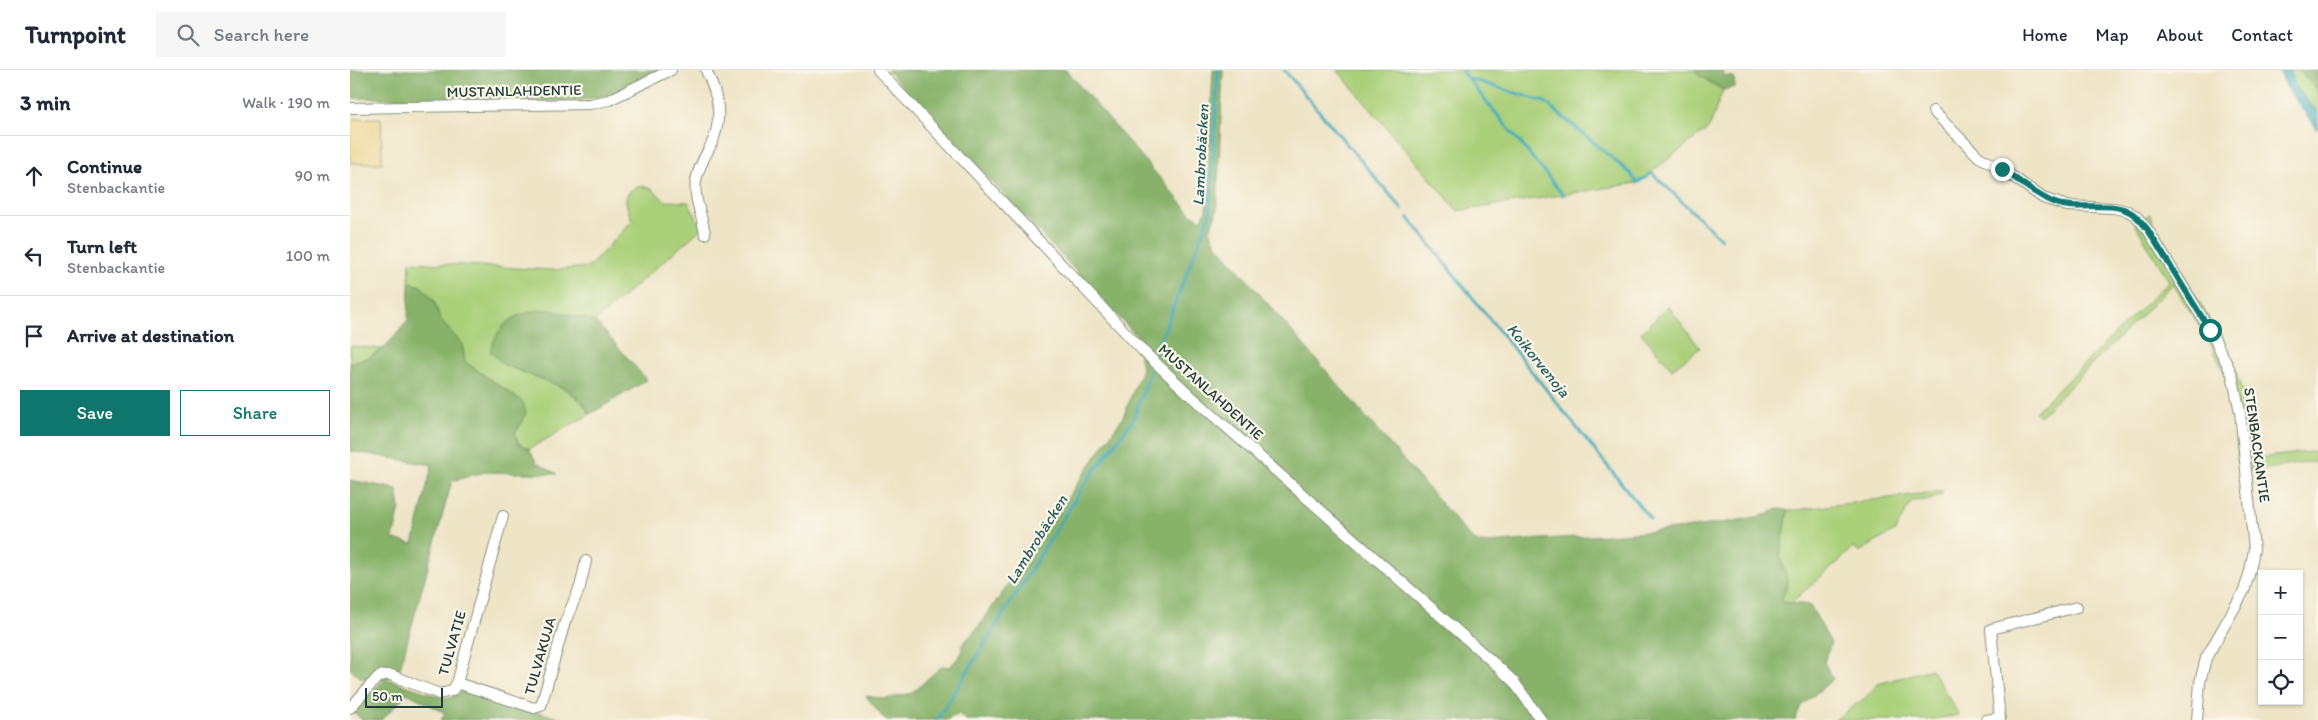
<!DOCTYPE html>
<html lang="en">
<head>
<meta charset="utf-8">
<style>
  :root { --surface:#fff; --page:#f6f6f7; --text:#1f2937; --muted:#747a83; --line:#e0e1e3; --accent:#0f766e }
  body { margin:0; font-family:Itim,sans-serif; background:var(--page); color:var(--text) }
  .controls { position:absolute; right:15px; bottom:15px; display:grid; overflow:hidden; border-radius:0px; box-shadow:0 1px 4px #0004 }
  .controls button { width:45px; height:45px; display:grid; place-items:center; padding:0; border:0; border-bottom:1px solid var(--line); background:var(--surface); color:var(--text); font:25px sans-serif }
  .scale { position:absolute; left:15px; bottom:12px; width:78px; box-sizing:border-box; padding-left:5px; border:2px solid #1f3d34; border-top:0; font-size:14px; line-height:18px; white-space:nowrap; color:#1f3d34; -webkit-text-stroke:4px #fbf7ec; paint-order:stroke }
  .stop { position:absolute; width:15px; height:15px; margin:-11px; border:4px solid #0f766e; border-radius:50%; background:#fff }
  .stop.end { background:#0f766e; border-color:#fff; box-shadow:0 1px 5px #0008 }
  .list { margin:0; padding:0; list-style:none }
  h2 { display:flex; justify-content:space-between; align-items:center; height:65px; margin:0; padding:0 20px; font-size:21px }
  h2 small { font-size:16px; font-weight:400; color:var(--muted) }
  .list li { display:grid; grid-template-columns:32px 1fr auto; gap:15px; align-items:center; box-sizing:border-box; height:80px; padding:0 20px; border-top:1px solid var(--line) }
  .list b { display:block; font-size:19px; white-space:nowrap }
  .list p { margin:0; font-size:16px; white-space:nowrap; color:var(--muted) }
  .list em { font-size:16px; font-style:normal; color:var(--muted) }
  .actions { display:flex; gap:10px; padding:15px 20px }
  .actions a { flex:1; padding:11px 0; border:1px solid var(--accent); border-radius:0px; text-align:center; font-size:18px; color:var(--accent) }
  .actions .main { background:var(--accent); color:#fff }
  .icon { flex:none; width:28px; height:28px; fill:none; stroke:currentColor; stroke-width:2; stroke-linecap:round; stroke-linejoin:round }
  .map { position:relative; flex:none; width:1968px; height:650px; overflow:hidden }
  header { display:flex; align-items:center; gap:30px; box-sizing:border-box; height:70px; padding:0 25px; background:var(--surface); border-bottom:1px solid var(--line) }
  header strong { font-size:24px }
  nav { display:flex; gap:28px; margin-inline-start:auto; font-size:18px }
  .search { width:350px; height:45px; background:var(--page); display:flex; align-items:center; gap:12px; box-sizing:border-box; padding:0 18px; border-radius:0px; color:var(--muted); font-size:19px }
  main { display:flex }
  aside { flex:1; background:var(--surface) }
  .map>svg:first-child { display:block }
  .green { fill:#abd07a; stroke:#658657 }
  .forest { fill:#88b26a; stroke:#54784f }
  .sand { fill:#eeda9e; stroke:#868c69 }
  .water { fill:#3caabb; stroke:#2e7478 }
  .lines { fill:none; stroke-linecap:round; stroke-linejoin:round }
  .stream { stroke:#3caabb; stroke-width:3 }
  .minor-casing { stroke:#86907d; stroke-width:12 }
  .minor { stroke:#fff; stroke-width:10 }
  .route { stroke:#0f766e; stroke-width:6 }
  .labels { text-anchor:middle; stroke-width:4.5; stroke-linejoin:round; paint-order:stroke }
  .street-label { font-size:15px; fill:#1f3d34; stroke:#fbf7ec }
  .water-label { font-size:16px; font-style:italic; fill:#285e5c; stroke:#fbf7ec }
</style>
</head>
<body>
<header>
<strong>Turnpoint</strong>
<div class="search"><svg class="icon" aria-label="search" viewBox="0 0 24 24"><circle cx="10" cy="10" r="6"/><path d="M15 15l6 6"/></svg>Search here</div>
<nav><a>Home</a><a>Map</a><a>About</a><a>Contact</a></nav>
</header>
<main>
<aside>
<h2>3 min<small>Walk · 190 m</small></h2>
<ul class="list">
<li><svg class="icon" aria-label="ahead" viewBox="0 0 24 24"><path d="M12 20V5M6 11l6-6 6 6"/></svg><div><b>Continue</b><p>Stenbackantie</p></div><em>90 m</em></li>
<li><svg class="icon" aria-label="left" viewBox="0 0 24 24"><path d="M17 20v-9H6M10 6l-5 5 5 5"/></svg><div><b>Turn left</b><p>Stenbackantie</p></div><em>100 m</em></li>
<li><svg class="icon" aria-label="arrive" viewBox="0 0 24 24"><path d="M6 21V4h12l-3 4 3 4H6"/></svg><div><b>Arrive at destination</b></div></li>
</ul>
<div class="actions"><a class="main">Save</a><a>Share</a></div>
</aside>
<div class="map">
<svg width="1968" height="650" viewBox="0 0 1968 650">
  <rect width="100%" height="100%" fill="#fbf7ec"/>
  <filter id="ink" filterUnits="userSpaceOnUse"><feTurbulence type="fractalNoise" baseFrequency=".02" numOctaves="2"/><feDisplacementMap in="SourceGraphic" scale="10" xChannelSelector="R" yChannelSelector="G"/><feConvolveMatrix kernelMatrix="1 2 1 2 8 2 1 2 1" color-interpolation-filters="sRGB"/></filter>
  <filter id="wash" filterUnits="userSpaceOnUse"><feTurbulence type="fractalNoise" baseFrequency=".0096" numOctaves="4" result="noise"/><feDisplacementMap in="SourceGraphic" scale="20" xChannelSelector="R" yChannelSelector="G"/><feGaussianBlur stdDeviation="1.12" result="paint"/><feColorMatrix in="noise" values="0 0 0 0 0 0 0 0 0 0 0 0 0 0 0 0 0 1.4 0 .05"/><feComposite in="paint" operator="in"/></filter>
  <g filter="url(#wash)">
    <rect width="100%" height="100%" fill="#eee4c6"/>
    <g class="green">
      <path d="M987,0H1345L1350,6L1373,20L1359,58L1287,113L1108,141Z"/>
      <path d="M1939,0H1949L1968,21V43L1946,17Z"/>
      <path d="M292,116L302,119L315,131L338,132L352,158L245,251L195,239L154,295C185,308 222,313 240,344L179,379L168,373L165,363L172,353L173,332L115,292L112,274L91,251L84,230L72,217L59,212L60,192L201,200L239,197L282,151C276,135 269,121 292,116Z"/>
      <path d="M1800,144L1802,152L1852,236L1880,289L1894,325L1900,383L1907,388L1968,381V391L1902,401L1901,389L1887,392L1888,381L1882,336L1874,302L1859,270L1823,214L1690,346L1685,342L1819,211L1785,154Z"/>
      <path d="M1318,236L1350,278L1322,299L1291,263Z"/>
      <path d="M0,276L32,279L18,288L4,291L0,295Z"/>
      <path d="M1593,421L1591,425L1580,430L1562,431L1545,461L1509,482L1503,478C1483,498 1461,514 1441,533H1431L1430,486L1438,441Z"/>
      <path d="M1581,599L1609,645L1578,650H1485L1516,627L1528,614Z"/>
    </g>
    <g class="forest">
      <path d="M0,0H311L258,25L226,31L0,28Z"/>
      <path d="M537,0H716L841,144L851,150L856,141L863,0H873L867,140L860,160L866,174L1121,468L1128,472L1137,473C1231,465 1327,465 1419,444C1425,438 1430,438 1438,441L1430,486L1438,512L1431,532L1460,535L1481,573L1474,592L1483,609L1451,636L1445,650H1199L1194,642L1183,650H616L609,644L596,650H535L516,626L536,629L562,623L592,596L600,597L612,583V575L630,555L773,347L792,299L789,284L797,277Z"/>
      <path d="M1345,0H1373V6L1384,7L1385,17L1373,20L1350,6Z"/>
      <path d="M1949,0H1968V21Z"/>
      <path d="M59,212L72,217L84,231L91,251L112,274L115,292L173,332L176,343L165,363L168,373L179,379L187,393L207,404L135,402L102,411L48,605L18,613L0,599V410L47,419L50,438L43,469L63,474L82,395L0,381V295C6,290 12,291 18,288C35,281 47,263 58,250Z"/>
      <path d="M195,239L245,251L297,310L240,344L232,331L217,319L154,295L140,281C151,249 164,245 195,239Z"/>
      <path d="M34,610H40L90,627L101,628L113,619L215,650H91L95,643L57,623L32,650H12L2,641Z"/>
    </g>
    <path class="sand" d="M31,48L32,93H0V49Z"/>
    <path class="water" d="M1929,0H1939L1946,17L1968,43V60L1938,20Z"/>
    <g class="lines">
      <g class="stream">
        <path d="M934,0L1052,139"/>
        <path d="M1111,0L1117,8L1195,32L1280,103L1287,113L1302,103L1371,169"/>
        <path d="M1118,9L1213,125"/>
        <path d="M1058,147L1300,449"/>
        <path d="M806,282L860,144L868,0"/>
        <path d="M587,650L734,415L783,350L801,300"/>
      </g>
    </g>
  </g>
  <g filter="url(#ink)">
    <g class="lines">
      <g class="minor-casing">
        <g id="minor">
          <path d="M528,0L793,281L841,326L1145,594L1164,612L1191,650"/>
          <path d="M0,38L240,34L259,30L321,0"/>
          <path d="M1583,41L1629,87L1652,99L1693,128L1717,136L1764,138L1778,141L1787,147L1798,160L1860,260L1882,304L1890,342L1904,479L1900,501L1894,521L1856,588L1850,612L1847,650"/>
          <path d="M355,164C353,147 343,128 346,111C348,98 355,86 361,75C374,47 368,26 356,0"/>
          <path d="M107,613L184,638L191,636L215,552L230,517L236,491"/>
          <path d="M0,638L27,608L33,605H41L89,624L102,621L107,613L153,446"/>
          <path d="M1636,650L1649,648"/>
          <path d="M1650,650L1641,559L1727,537"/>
        </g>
      </g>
      <use href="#minor" class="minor"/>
    </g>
  </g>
  <g class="lines" filter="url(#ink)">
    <path class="route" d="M1652,99C1669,110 1686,126 1705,133C1728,141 1758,131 1778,141C1787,145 1792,153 1798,160L1860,260"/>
  </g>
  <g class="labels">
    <g class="street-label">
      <text transform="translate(164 21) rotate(-1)" y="5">MUSTANLAHDENTIE</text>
      <text transform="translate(861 322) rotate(42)" y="5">MUSTANLAHDENTIE</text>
      <text transform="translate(1907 375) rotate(82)" y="5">STENBACKANTIE</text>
      <text transform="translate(102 573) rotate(-74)" y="5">TULVATIE</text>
      <text transform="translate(190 586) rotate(-74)" y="5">TULVAKUJA</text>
    </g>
    <g class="water-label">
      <text transform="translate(850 85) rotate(-87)" y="6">Lambrobäcken</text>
      <text transform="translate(1189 290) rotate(51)" y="6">Koikorvenoja</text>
      <text transform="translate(686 469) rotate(-58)" y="6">Lambrobäcken</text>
    </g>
  </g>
</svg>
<div class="controls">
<button>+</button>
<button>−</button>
<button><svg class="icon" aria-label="locate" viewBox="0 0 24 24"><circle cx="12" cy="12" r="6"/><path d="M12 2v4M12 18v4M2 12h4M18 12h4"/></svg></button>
</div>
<div class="scale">50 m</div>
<div class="stop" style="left:1860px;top:260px"></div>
<div class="stop end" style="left:1652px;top:99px"></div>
</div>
</main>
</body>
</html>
